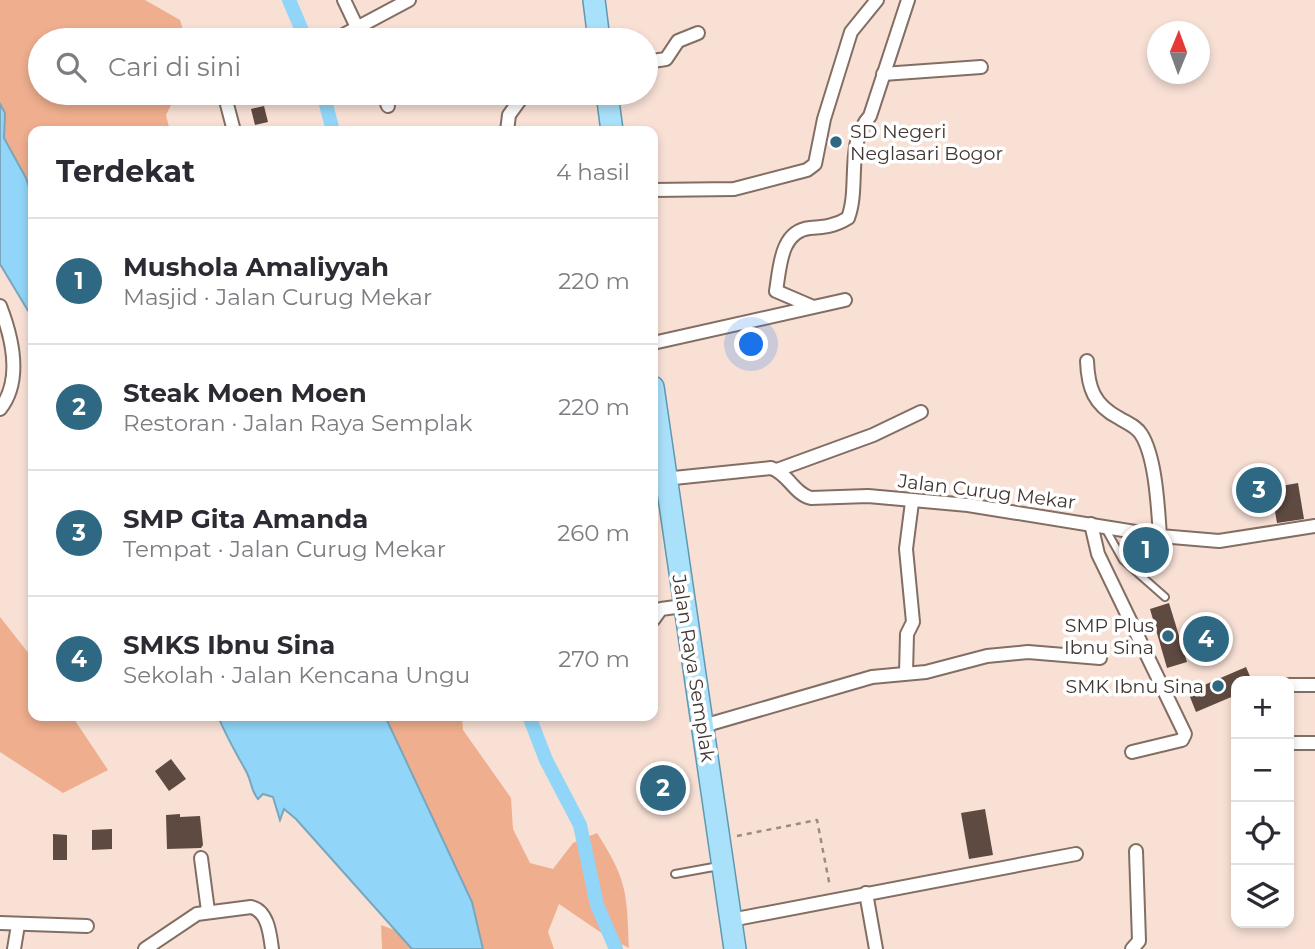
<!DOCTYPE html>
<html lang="id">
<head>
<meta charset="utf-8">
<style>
  :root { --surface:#fff; --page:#f2f2f3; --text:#2b2b33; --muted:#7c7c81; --line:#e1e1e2; --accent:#2f6882 }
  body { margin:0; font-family:Montserrat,sans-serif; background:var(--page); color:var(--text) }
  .controls { position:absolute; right:21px; bottom:21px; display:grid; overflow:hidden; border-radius:14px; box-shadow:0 4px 10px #0003 }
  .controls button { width:63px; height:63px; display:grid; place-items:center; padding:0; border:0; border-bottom:2px solid var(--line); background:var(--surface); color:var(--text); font:35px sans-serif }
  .compass { position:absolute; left:1147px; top:21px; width:63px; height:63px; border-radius:50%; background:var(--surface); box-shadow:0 4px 10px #0003; rotate:1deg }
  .you { position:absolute; left:752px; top:345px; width:24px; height:24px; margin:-18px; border:5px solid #fff; border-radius:50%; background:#1a73e8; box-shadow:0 0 0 10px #1a73e833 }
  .badge { display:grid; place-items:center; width:46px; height:46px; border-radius:50%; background:var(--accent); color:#fff; font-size:23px; font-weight:700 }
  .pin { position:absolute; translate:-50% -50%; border:4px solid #fff; box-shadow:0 2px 7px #0006 }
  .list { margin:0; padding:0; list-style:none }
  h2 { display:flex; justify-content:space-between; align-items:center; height:91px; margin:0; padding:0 28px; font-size:30px }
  h2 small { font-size:23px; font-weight:400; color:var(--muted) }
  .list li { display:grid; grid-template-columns:46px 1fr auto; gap:21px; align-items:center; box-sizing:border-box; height:126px; padding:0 28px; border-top:2px solid var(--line) }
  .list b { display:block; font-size:26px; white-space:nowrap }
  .list p { margin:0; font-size:23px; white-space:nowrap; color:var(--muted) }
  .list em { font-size:23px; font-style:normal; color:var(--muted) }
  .icon { flex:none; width:38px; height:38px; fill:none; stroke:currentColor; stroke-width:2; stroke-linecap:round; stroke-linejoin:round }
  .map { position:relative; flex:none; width:1315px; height:949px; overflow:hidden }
  .search { position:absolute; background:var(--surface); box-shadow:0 4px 10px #0003; left:28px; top:28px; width:630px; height:77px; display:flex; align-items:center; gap:18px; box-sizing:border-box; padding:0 24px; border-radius:38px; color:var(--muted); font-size:26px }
  .panel { position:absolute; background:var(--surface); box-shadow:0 4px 10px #0003; left:28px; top:126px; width:630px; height:595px; border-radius:14px }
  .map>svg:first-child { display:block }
  .green { fill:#efae8e }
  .water { fill:#91d6f8; stroke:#79a6bd; stroke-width:2 }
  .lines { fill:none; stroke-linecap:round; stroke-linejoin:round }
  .canal { stroke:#91d6f8; stroke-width:14 }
  .building { fill:#5e4a41 }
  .lane-casing { stroke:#836e63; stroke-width:10 }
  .street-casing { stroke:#836e63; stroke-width:16 }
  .primary-casing { stroke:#6098b2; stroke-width:24 }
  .path { stroke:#9c8b84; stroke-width:2.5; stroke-dasharray:5 5; stroke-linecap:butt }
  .lane { stroke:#fff; stroke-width:6 }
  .street { stroke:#fff; stroke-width:12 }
  .primary { stroke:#aae1fa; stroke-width:21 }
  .poi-dot { fill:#2f6882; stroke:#fff; stroke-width:2.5 }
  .labels { text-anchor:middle; stroke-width:7; stroke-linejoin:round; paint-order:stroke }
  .poi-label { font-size:19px; fill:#403632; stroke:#fff; text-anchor:end }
  .street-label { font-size:19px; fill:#403632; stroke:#fff }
</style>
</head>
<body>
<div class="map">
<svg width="1315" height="949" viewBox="0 0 1315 949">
  <rect width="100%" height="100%" fill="#f8e0d5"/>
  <g class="green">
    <path d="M0,0H145L180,20L186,40H40V93H177L166,115L170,131H33V199C27,180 8,154 4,137C2,125 7,116 0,104Z"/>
    <path d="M0,617L33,659V716H72L108,770L63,793L0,752Z"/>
    <path d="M385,716H462L463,730L511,798L513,829L530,863L553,869L573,843L597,833C627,880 627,892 629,948L609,938L559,904L548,932L554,949H483L472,902Z"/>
    <path d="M381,925L430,943L432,949H382Z"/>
  </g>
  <g class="water">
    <path d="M0,104L5,113L4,138L26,178L33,199V319L0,264Z"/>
    <path d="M218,716H385L472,902L483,949H412L296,819L284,809L280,820L273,797L263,794L258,799C251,791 252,783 247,773C237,754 226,737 218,716Z"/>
  </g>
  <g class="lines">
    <g class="canal">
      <path d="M289,0L306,40"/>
      <path d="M323,93L333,131"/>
      <path d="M529,716L546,760L580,825L597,905L616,949"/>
    </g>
  </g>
  <g class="building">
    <path d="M264,106L268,122L255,125L251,109Z"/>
    <path d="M1267,471L1270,488L1298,483L1304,519L1277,523L1274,506L1251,510L1245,475Z"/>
    <path d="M1138,541L1159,547L1152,561L1133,552Z"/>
    <path d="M1169,603L1187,662L1167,668L1150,609Z"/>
    <path d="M1246,667L1252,681H1236V695L1196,712L1188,692Z"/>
    <path d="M171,759L186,779L169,791L155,771Z"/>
    <path d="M985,809L993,855L969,859L961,813Z"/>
    <path d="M180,814V817L200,816L203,845L201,848L167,849L166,815Z"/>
    <path d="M112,829V849L92,850V830Z"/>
    <path d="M53,834L67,835V860H53Z"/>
  </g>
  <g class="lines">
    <g class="lane-casing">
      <g id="lane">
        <path d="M1105,528L1123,560L1165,597"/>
        <path d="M675,874L719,866"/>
      </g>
    </g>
    <g class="street-casing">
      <g id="street">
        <path d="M344,0L363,40"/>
        <path d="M334,40L409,0"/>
        <path d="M646,62L666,59L678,41L698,33"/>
        <path d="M883,74L981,67"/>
        <path d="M224,93L234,131"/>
        <path d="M383,93L388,106"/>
        <path d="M507,131L509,115L525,93"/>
        <path d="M653,190L734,189L807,170L815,164L824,119L851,32L877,0"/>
        <path d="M0,306C12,337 23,380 0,409"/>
        <path d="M811,306L776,291C780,268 780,231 810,228C825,227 835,226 848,218C860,187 845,143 870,116L908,0"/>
        <path d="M653,343L845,300"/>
        <path d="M1087,361C1088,388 1094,405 1119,418C1127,423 1136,426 1141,434C1156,457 1158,509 1160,536"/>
        <path d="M777,470L873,435L921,412"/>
        <path d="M664,479L771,468C788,473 794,494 811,498L868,496L968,505L1160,536L1219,541L1315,526"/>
        <path d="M1091,524L1098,554L1185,734L1182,740L1132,752"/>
        <path d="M653,620L661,609L683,606"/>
        <path d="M906,673L907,634L913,622L906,549L912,502"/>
        <path d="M1289,685H1315"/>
        <path d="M703,726L872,677L926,672L987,656L1028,652L1100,658"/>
        <path d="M1293,743H1315"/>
        <path d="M201,858L208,911"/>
        <path d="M866,893L876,949"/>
        <path d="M731,920L1076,854"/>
        <path d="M0,923L87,926"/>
        <path d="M14,949L18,925"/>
        <path d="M145,949L197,914L251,907C268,911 270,934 272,949"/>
        <path d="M1132,949L1139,941L1136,851"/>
      </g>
    </g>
    <g class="primary-casing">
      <g id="primary">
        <path d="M594,0L599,40"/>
        <path d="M607,93L612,131"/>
        <path d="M653,387L735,949"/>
      </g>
    </g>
    <path class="path" d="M737,836L817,820L830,887"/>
    <use href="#lane" class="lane"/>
    <use href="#street" class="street"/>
    <use href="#primary" class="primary"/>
  </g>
  <g class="poi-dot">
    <circle cx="836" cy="142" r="7"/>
    <circle cx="1168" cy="636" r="7"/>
    <circle cx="1218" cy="686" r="7"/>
  </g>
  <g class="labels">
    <g class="poi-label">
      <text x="850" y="138" text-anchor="start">SD Negeri<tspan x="850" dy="22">Neglasari Bogor</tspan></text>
      <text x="1154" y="632">SMP Plus<tspan x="1154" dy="22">Ibnu Sina</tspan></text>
      <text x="1204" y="693">SMK Ibnu Sina</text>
    </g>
    <g class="street-label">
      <text transform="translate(987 491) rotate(7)" y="7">Jalan Curug Mekar</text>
      <text transform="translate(694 668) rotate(81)" y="7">Jalan Raya Semplak</text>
    </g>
  </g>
</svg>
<div class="controls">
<button>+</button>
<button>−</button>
<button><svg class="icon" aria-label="locate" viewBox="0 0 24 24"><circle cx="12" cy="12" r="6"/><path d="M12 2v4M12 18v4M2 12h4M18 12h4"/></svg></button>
<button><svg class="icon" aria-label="layers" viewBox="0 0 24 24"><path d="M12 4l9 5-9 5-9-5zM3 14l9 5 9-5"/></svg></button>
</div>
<svg class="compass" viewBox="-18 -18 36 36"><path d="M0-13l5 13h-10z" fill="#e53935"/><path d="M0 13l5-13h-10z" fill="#7c7c81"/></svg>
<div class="you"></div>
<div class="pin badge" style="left:1146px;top:550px">1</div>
<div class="pin badge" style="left:663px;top:788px">2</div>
<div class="pin badge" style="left:1259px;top:490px">3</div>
<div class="pin badge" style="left:1206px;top:639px">4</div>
<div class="search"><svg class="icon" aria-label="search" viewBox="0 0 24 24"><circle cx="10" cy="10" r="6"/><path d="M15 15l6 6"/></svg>Cari di sini</div>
<section class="panel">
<h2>Terdekat<small>4 hasil</small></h2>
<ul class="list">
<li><span class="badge">1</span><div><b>Mushola Amaliyyah</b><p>Masjid · Jalan Curug Mekar</p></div><em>220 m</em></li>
<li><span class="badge">2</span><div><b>Steak Moen Moen</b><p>Restoran · Jalan Raya Semplak</p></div><em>220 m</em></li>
<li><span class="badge">3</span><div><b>SMP Gita Amanda</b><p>Tempat · Jalan Curug Mekar</p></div><em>260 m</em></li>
<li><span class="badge">4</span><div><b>SMKS Ibnu Sina</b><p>Sekolah · Jalan Kencana Ungu</p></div><em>270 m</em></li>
</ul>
</section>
</div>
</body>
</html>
